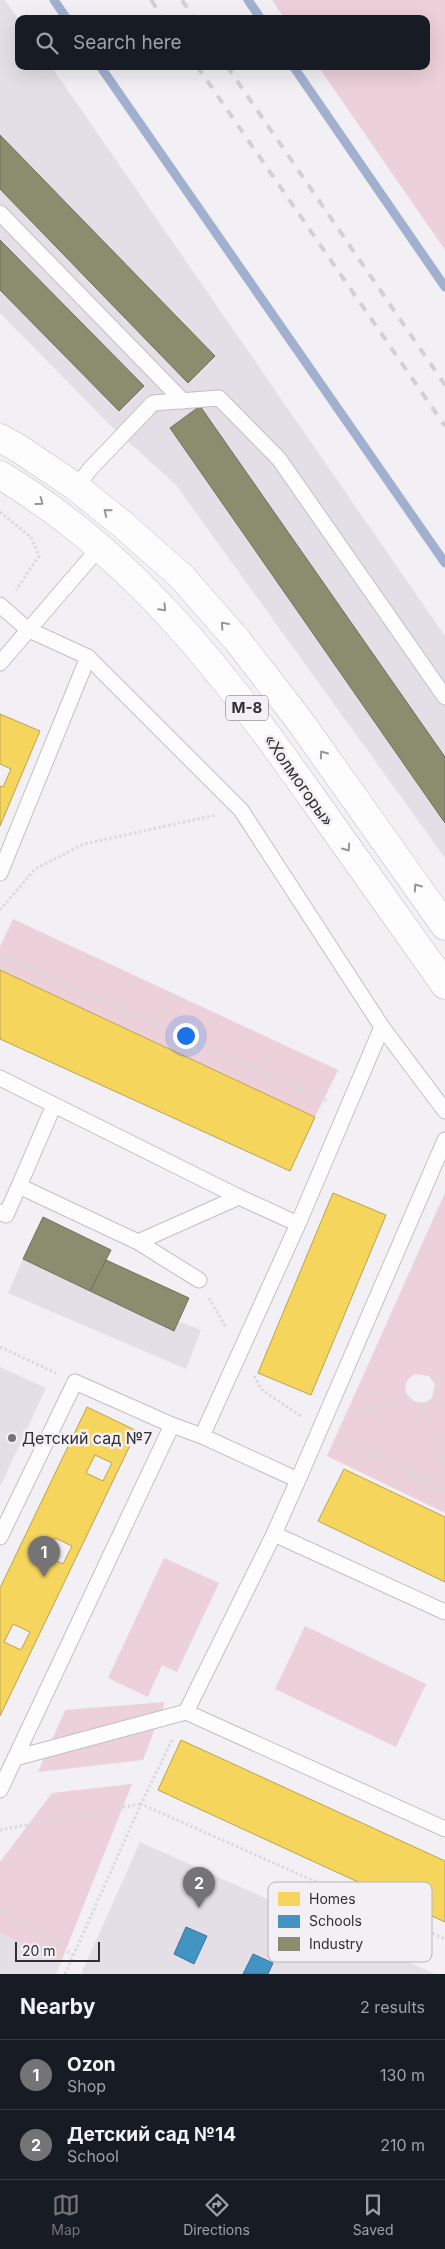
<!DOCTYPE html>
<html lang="en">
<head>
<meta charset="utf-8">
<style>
  :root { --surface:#171b24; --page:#20242c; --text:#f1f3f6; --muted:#9ea1a6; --line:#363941; --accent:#747376 }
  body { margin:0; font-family:Inter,sans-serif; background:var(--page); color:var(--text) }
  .scale { position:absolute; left:15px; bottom:12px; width:85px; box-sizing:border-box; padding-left:5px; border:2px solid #302f32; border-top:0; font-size:14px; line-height:18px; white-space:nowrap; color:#302f32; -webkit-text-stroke:4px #f2eff5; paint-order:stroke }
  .you { position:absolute; left:185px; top:1035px; width:18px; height:18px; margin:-12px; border:4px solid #fff; border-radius:50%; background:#1a73e8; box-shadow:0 0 0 8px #1a73e833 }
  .badge { display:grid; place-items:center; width:32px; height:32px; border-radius:50%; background:var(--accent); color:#fff; font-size:16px; font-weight:700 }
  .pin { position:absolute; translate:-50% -41px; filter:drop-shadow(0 1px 2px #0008) }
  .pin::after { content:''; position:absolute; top:26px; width:18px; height:15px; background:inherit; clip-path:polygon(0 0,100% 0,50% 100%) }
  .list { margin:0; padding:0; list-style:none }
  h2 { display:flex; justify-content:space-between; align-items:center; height:65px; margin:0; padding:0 20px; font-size:21px }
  h2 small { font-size:16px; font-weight:400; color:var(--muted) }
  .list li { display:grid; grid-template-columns:32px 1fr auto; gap:15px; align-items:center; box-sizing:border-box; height:70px; padding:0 20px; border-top:1px solid var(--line) }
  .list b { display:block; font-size:19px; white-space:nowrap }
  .list p { margin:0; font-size:16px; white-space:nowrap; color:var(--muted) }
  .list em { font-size:16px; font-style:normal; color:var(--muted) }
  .icon { flex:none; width:28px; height:28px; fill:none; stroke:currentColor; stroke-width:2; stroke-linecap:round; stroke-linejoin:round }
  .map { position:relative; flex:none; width:445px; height:1974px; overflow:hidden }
  .search { position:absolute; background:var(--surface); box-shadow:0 5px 20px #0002; left:15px; right:15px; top:15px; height:55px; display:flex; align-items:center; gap:12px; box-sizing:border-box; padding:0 18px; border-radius:10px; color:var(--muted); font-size:19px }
  .sheet { height:205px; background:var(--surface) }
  nav { display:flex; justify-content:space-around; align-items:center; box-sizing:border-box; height:70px; border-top:1px solid var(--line); background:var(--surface); font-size:14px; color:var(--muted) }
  nav a { display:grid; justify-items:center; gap:2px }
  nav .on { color:var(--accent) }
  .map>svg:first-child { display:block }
  .built { fill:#e4dfe7 }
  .green { fill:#ecd0da; fill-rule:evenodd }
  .homes { fill:#f6d55c; stroke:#bba34f; fill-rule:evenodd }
  .schools { fill:#4393c3; stroke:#3d7598 }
  .industry { fill:#8c8c6e; stroke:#70705c }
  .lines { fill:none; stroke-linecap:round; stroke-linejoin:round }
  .stream { stroke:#a0b0ce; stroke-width:9 }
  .lane-casing { stroke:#c2c0c2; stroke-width:17 }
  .highway-casing { stroke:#c2c0c2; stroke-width:29 }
  .path { stroke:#dbdadb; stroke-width:3; stroke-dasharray:2.5 2.5; stroke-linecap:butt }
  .lane { stroke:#fdfdfd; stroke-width:15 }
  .highway { stroke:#fdfdfd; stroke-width:28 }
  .rail { stroke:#d2d1d2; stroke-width:4; stroke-dasharray:9 9; stroke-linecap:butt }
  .oneway { stroke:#969698 }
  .poi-dot { fill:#747376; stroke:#f2eff5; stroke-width:2 }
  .labels { text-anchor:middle; stroke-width:5; stroke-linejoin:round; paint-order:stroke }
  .shield { fill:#f2eff5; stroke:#6a696c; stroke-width:1 }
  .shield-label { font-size:15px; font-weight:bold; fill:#302f32 }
  .street-label { font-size:16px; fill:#302f32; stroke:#f2eff5 }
  .poi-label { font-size:16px; fill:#302f32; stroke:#f2eff5; text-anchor:start }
  .key { fill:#f2eff5; stroke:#b8b5ba; stroke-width:1 }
  .key-label { font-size:14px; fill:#302f32 }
</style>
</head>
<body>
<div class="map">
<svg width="445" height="1974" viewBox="0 0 445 1974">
  <rect width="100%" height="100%" fill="#f2f0f4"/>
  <g class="built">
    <path d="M0,0H5L19,20V66H51L445,636V858L176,485L110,425L0,313Z"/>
    <path d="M23,1259L173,1331L178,1321L201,1330L186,1369L8,1293Z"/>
    <path d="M0,1367L46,1388L0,1487Z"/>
    <path d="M140,1842L435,1974H81Z"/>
    <path d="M0,1933L61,1962L56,1974H0Z"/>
  </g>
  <g class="green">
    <path d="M272,0H445V250L318,66H426V19H285Z"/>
    <path d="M13,919L338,1070L315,1117L0,970V947Z"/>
    <path d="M445,1193V1513L327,1456ZM415,1374L429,1376L435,1384L432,1398C413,1414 393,1386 415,1374Z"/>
    <path d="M164,1558L219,1583L177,1672L162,1665L148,1697L108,1678Z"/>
    <path d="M305,1626L426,1684L396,1747L275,1689Z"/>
    <path d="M165,1702L143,1760L38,1772L65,1710Z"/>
    <path d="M132,1784L61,1962L0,1933V1862L52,1793Z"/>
  </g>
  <g class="homes">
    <path d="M0,714L40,731L0,826V786L3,787L11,769L0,764Z"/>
    <path d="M0,970L315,1117L290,1171L0,1039Z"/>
    <path d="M333,1193L386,1215L311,1395L258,1373Z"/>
    <path d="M87,1407L137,1431L0,1716V1588ZM95,1455L112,1463L103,1481L86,1473ZM55,1538L72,1546L63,1564L46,1556ZM13,1624L30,1632L21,1650L4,1642Z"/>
    <path d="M344,1469L445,1517V1582L318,1521Z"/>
    <path d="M181,1740L445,1861V1922L158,1790Z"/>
  </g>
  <g class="schools">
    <path d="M186,1927L207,1936L194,1964L174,1954Z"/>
    <path d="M253,1954L273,1963L268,1974H243Z"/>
  </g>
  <g class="industry">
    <path d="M0,135L215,356L188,383L0,189Z"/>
    <path d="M0,240L144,386L119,411L0,290Z"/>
    <path d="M200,406L445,757V823L170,428Z"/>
    <path d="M43,1217L111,1250L90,1291L23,1259Z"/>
    <path d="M106,1260L189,1298L174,1331L90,1291Z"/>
  </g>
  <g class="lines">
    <g class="stream">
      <path d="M54,0L67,19"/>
      <path d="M248,0L261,19"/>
      <path d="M100,66L445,563"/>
      <path d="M293,66L445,287"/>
    </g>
    <g class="lane-casing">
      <g id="lane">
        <path d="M0,213L183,401"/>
        <path d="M76,487L91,468L153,403L219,398L279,459L445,697"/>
        <path d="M0,605L27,629L88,657L241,810L382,1027L445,1111"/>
        <path d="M0,663L99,548"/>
        <path d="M0,873L88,657"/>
        <path d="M382,1027L298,1224L202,1436L298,1480L445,1140"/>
        <path d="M0,1078L239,1197"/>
        <path d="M19,1186L54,1105"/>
        <path d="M0,1212L6,1215L19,1186L138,1242L199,1280"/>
        <path d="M138,1242L239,1197L298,1224"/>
        <path d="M172,1425L202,1436"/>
        <path d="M298,1480L274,1534L445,1612"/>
        <path d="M0,1537L75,1382L172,1425L0,1790"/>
        <path d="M186,1712L274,1534"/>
        <path d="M15,1758L186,1712L445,1829"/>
      </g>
    </g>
    <g class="highway-casing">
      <g id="highway">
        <path d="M0,438L18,448L76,487L122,524L182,577L237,640L299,720L445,926"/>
        <path d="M0,475C136,556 226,676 316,803C359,864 402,924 445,985"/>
      </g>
    </g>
    <g class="path">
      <path d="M0,512L31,537L39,556L16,590"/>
      <path d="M0,910L35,869L84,844L216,815"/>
      <path d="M0,955L328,1101"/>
      <path d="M209,1298L226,1328"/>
      <path d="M0,1347L56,1373"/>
      <path d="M254,1376L261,1389L302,1417"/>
      <path d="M351,1417L406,1395L413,1402L423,1404L445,1464"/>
      <path d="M340,1439L445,1491"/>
      <path d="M172,1740L141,1804L445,1939"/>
      <path d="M0,1830L140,1804"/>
      <path d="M0,1908L73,1955"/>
      <path d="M65,1974L141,1804"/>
    </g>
    <use href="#lane" class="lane"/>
    <use href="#highway" class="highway"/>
    <g class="rail">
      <path d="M151,0L164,19"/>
      <path d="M182,0L195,19"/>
      <path d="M197,66L445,426"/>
      <path d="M227,66L445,385"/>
    </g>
  </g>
  <defs><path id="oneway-chevron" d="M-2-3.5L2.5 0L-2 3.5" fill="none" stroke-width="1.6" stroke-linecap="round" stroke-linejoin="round" transform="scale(1.25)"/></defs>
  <g class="oneway">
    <use href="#oneway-chevron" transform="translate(40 502) rotate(36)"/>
    <use href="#oneway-chevron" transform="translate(107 512) rotate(-141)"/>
    <use href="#oneway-chevron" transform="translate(163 608) rotate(47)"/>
    <use href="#oneway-chevron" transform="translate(224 625) rotate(-131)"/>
    <use href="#oneway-chevron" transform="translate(323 754) rotate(-125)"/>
    <use href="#oneway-chevron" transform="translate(347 848) rotate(55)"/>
    <use href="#oneway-chevron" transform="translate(417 887) rotate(-125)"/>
  </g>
  <circle class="poi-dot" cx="12" cy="1438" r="5"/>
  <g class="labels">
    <rect class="shield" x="226" y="695.5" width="42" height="25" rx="4"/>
    <g class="shield-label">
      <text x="247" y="713">М-8</text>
    </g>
    <g class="street-label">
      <text transform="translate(299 780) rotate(55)" y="6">«Холмогоры»</text>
    </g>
    <g class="poi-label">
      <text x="22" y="1444">Детский сад №7</text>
    </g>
  </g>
  <rect x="268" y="1882" width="164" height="80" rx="8" class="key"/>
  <rect x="278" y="1892" width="22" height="14" fill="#f6d55c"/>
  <rect x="278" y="1915" width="22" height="13" fill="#4393c3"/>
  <rect x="278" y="1937" width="22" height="14" fill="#8c8c6e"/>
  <g class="key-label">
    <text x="309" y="1904">Homes</text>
    <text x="309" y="1926">Schools</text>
    <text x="309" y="1949">Industry</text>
  </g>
</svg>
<div class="scale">20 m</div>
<div class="you"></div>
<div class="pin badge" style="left:44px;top:1577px">1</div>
<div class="pin badge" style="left:199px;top:1908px">2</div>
<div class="search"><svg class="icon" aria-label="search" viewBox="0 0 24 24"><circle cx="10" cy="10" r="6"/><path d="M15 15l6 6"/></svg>Search here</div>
</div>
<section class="sheet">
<h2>Nearby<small>2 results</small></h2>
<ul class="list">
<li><span class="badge">1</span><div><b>Ozon</b><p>Shop</p></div><em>130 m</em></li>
<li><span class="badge">2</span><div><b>Детский сад №14</b><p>School</p></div><em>210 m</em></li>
</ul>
</section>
<nav>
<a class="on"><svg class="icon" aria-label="map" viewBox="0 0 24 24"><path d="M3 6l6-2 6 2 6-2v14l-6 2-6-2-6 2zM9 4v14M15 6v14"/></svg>Map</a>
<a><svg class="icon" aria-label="directions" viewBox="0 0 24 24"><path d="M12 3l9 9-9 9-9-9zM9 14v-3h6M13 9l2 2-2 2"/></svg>Directions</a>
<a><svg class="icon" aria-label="saved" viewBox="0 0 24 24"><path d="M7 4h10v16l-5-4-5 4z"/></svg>Saved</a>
</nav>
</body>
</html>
